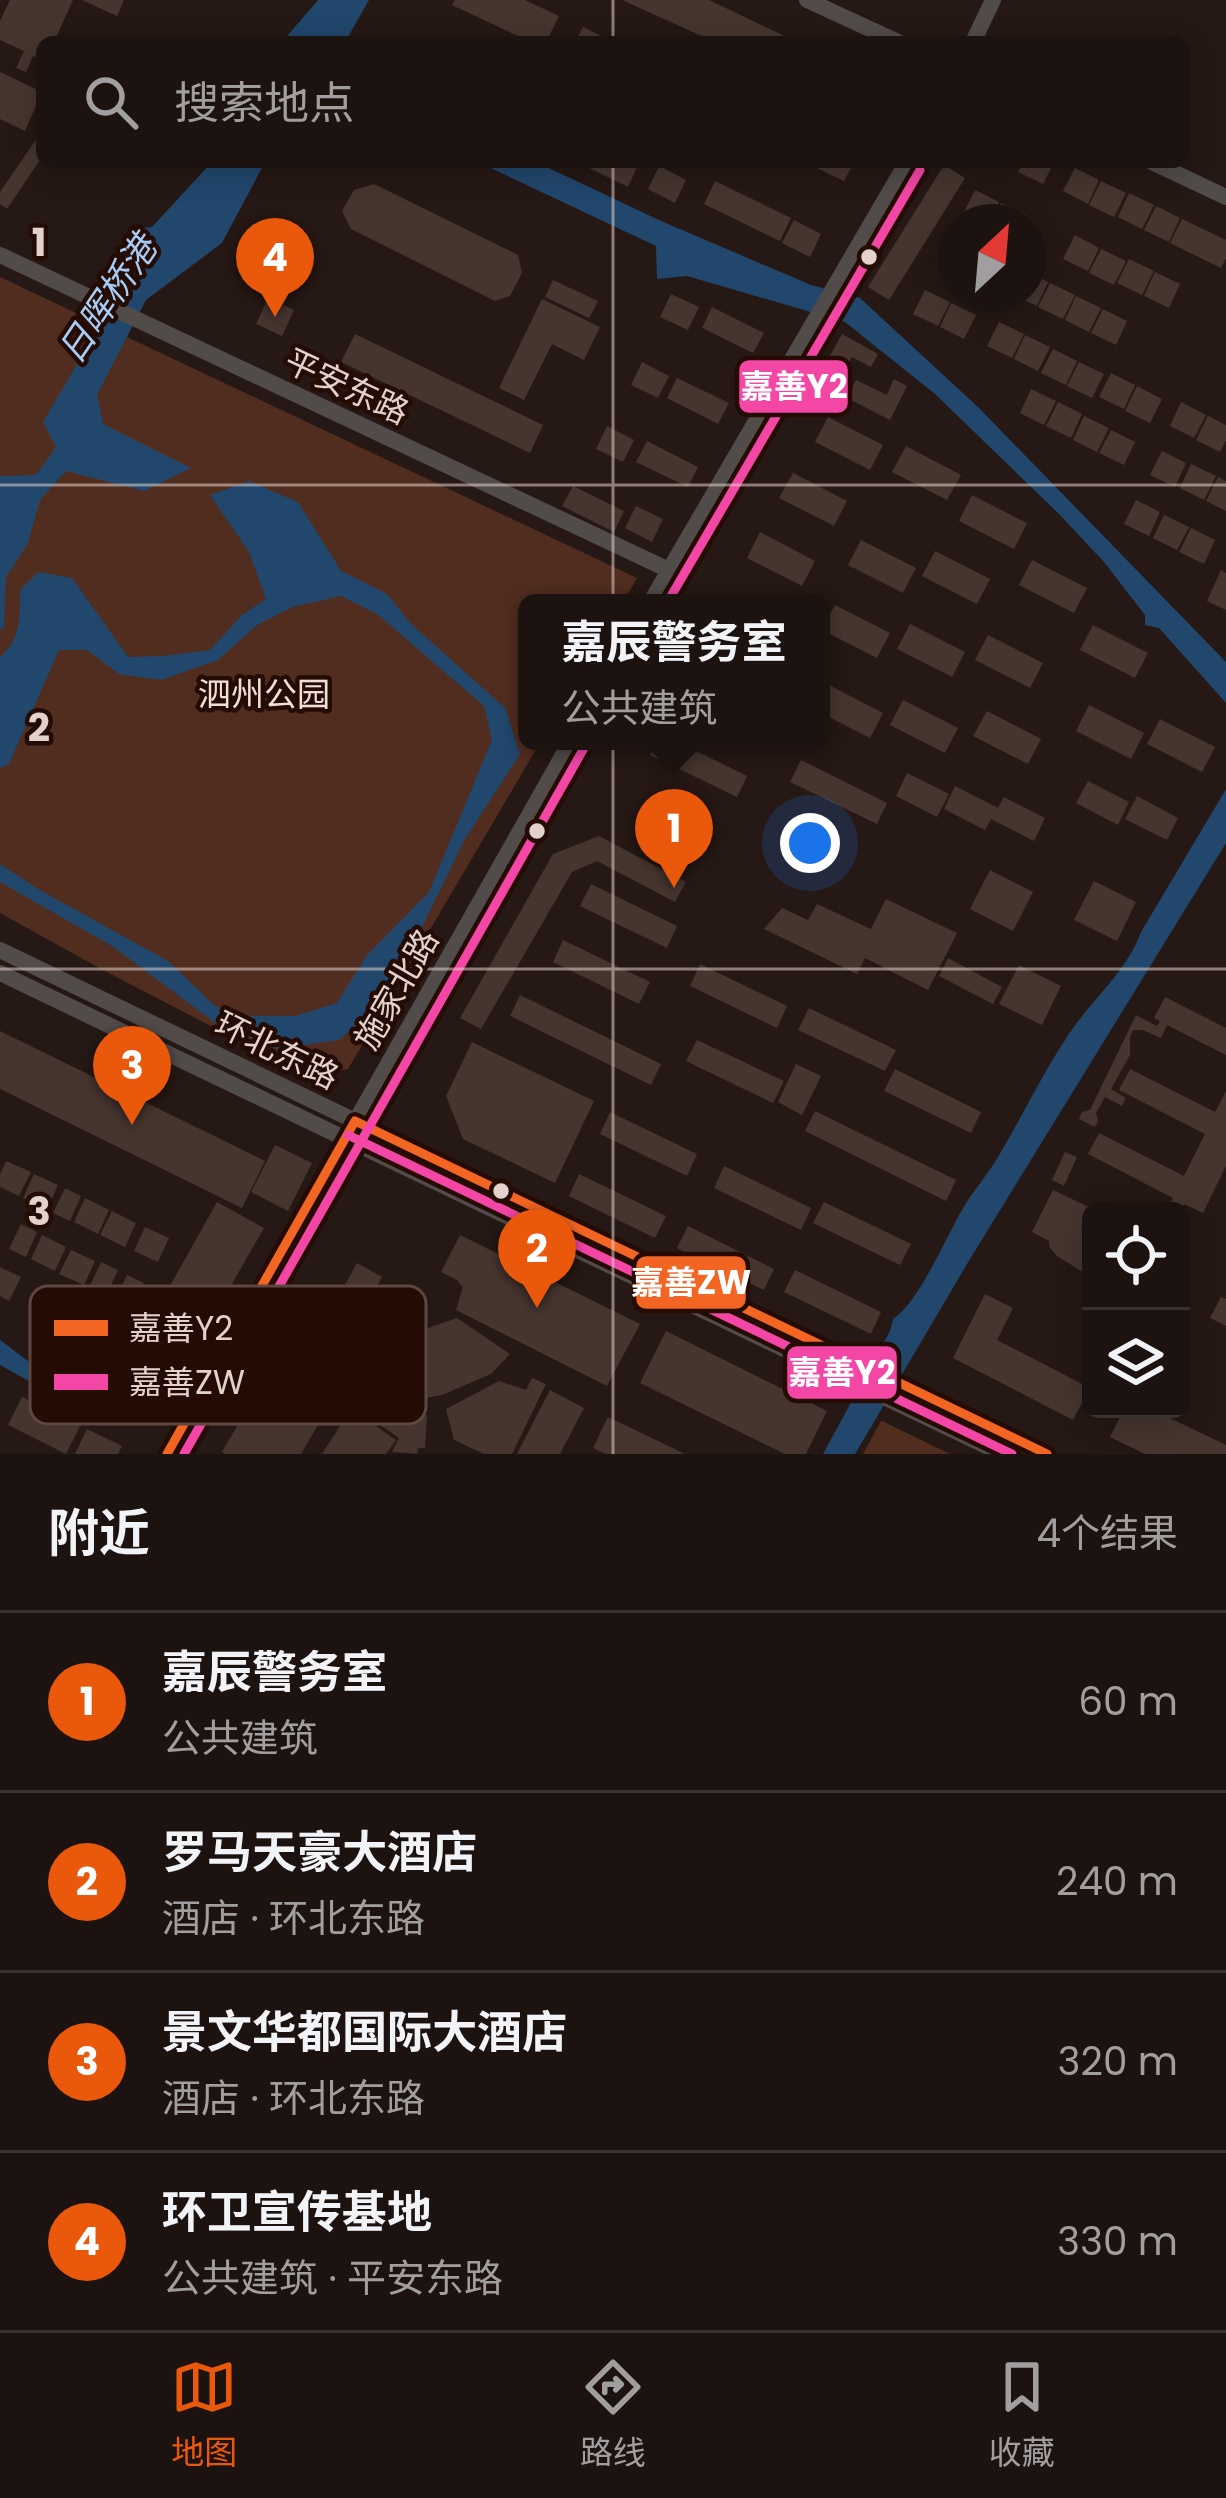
<!DOCTYPE html>
<html lang="zh">
<head>
<meta charset="utf-8">
<style>
  :root { --surface:#1c120f; --page:#29201d; --text:#f1f3f6; --muted:#a09e9e; --line:#3a322f; --accent:#ea580c }
  body { margin:0; font-family:Poppins,"Noto Sans SC",sans-serif; background:var(--page); color:var(--text) }
  .controls { position:absolute; right:36px; bottom:36px; display:grid; overflow:hidden; border-radius:18px; box-shadow:0 6px 30px #0003 }
  .controls button { width:108px; height:108px; display:grid; place-items:center; padding:0; border:0; border-bottom:3px solid var(--line); background:var(--surface); color:var(--text); font:60px sans-serif }
  .compass { position:absolute; left:938px; top:204px; width:108px; height:108px; border-radius:50%; background:var(--surface); box-shadow:0 6px 30px #0003; rotate:26deg }
  .you { position:absolute; left:810px; top:843px; width:42px; height:42px; margin:-30px; border:9px solid #fff; border-radius:50%; background:#1a73e8; box-shadow:0 0 0 18px #1a73e833 }
  .badge { display:grid; place-items:center; width:78px; height:78px; border-radius:50%; background:var(--accent); color:#fff; font-size:39px; font-weight:700 }
  .pin { position:absolute; translate:-50% -99px; filter:drop-shadow(0 3px 6px #0008) }
  .pin::after { content:''; position:absolute; top:63px; width:42px; height:36px; background:inherit; clip-path:polygon(0 0,100% 0,50% 100%) }
  .popup { position:absolute; left:518px; top:594px; width:312px; height:156px; box-sizing:border-box; display:grid; place-content:center; border-radius:18px; background:var(--surface); filter:drop-shadow(0 3px 9px #0005); font-size:39px; white-space:nowrap; color:var(--muted) }
  .popup b { font-size:45px; color:var(--text) }
  .popup::after { content:''; position:absolute; left:50%; top:100%; margin-left:-24px; border:24px solid transparent; border-top-color:var(--surface) }
  .list { margin:0; padding:0; list-style:none }
  h2 { display:flex; justify-content:space-between; align-items:center; height:156px; margin:0; padding:0 48px; font-size:51px }
  h2 small { font-size:39px; font-weight:400; color:var(--muted) }
  .list li { display:grid; grid-template-columns:78px 1fr auto; gap:36px; align-items:center; box-sizing:border-box; height:180px; padding:0 48px; border-top:3px solid var(--line) }
  .list b { display:block; font-size:45px; white-space:nowrap }
  .list p { margin:0; font-size:39px; white-space:nowrap; color:var(--muted) }
  .list em { font-size:39px; font-style:normal; color:var(--muted) }
  .icon { flex:none; width:66px; height:66px; fill:none; stroke:currentColor; stroke-width:2; stroke-linecap:round; stroke-linejoin:round }
  .map { position:relative; flex:none; width:1226px; height:1454px; overflow:hidden }
  .search { position:absolute; background:var(--surface); box-shadow:0 6px 30px #0003; left:36px; right:36px; top:36px; height:132px; display:flex; align-items:center; gap:30px; box-sizing:border-box; padding:0 42px; border-radius:18px; color:var(--muted); font-size:45px }
  .sheet { height:876px; background:var(--surface) }
  nav { display:flex; justify-content:space-around; align-items:center; box-sizing:border-box; height:168px; border-top:3px solid var(--line); background:var(--surface); font-size:33px; color:var(--muted) }
  nav a { display:grid; justify-items:center; gap:6px }
  nav .on { color:var(--accent) }
  .map>svg:first-child { display:block }
  .green { fill:#512d20 }
  .water { fill:#21476d }
  .building { fill:#46352f }
  .lines { fill:none; stroke-linecap:round; stroke-linejoin:round }
  .minor { stroke:#514b49; stroke-width:16 }
  .bus-1-casing { stroke:#240c05; stroke-width:18 }
  .bus-2-casing { stroke:#240c05; stroke-width:18 }
  .bus-1 { stroke:#f26522; stroke-width:9 }
  .bus-2 { stroke:#f346a5; stroke-width:9 }
  .grid { fill:none; stroke:#e3d1cb; stroke-width:3; stroke-opacity:0.55 }
  .bus-dot { fill:#e3d1cb; stroke:#240c05; stroke-width:4.5 }
  .labels { text-anchor:middle; stroke-width:9; stroke-linejoin:round; paint-order:stroke }
  .street-label { font-size:33px; fill:#e3d1cb; stroke:#240c05 }
  .park-label { font-size:33px; fill:#f1ded7; stroke:#240c05 }
  .water-label { font-size:36px; font-style:italic; fill:#a6ccf5; stroke:#240c05 }
  .key { fill:#240c05; stroke:#5d4740; stroke-width:3 }
  .key-label { font-size:33px; fill:#e3d1cb }
  .grid-label { font-size:39px; text-anchor:middle; font-weight:bold; fill:#e3d1cb; stroke:#240c05; stroke-width:9; stroke-linejoin:round; paint-order:stroke }
  .line-badge { stroke:#240c05; stroke-width:4.5 }
  .badge-label { font-size:33px; text-anchor:middle; font-weight:bold; fill:#fff }
</style>
</head>
<body>
<div class="map">
<svg width="1226" height="1454" viewBox="0 0 1226 1454">
  <rect width="100%" height="100%" fill="#261814"/>
  <g class="green">
    <path d="M0,277L637,578L623,603H527V741H541L348,1069L309,1077L101,969L0,913Z"/>
    <path d="M881,1421H882L950,1454H863Z"/>
  </g>
  <g class="water">
    <path d="M318,0H369L345,42H282Z"/>
    <path d="M212,162H265L222,243L146,300L97,395L103,424L191,468L144,491L66,471L40,500L28,543L6,577L4,627L0,630V476L36,475L56,447L43,422L136,264L122,246L131,229L152,227Z"/>
    <path d="M478,162H536L661,221L811,285L860,298L978,407L1226,662V703L1159,628L1145,625V615L1104,562L1059,514L935,394L845,322L687,276L657,279L656,246Z"/>
    <path d="M249,481L298,502L341,571L387,594L411,624L505,708L520,754L465,839L417,937L378,1006L339,1040L275,1049L214,1022L112,946L0,882V864L38,889L168,961L214,1005L239,1016H295L337,1003L367,955L429,892L492,740L484,706L377,614L341,596L292,607L257,625L218,660L161,680L119,674L87,650H59L9,764L0,768V657C21,639 20,616 20,590L38,572L72,578L128,657L162,656L210,650L242,615L266,599L249,552L210,495Z"/>
    <path d="M1226,789V843L970,1259L855,1454H823L890,1331L893,1319C919,1302 945,1239 962,1210C972,1192 987,1176 998,1157C1022,1117 1041,1076 1067,1037C1090,1001 1126,973 1141,932Z"/>
    <path d="M0,1340L92,1409L86,1422L33,1394L36,1385L0,1365Z"/>
  </g>
  <g class="building">
    <path d="M10,0H73L54,42H42V60L33,56L26,72L16,68L24,51L0,40V21Z"/>
    <path d="M82,0H124L117,16Z"/>
    <path d="M455,0H525L559,16L546,42H531L452,5Z"/>
    <path d="M622,0H709L797,42H715Z"/>
    <path d="M583,27L614,42H575Z"/>
    <path d="M0,72L42,92L25,131L0,119Z"/>
    <path d="M42,131V157L7,209L0,204V192Z"/>
    <path d="M577,162H637L639,163L628,187Z"/>
    <path d="M820,162H854L844,181L817,168Z"/>
    <path d="M1023,162H1054L1043,184L1018,172Z"/>
    <path d="M944,165L965,178L889,300L868,287Z"/>
    <path d="M659,166L686,180L675,203L648,189Z"/>
    <path d="M1075,168L1099,180L1088,204L1063,191Z"/>
    <path d="M715,181L791,218L780,241L704,204Z"/>
    <path d="M1101,181L1126,193L1114,217L1089,205Z"/>
    <path d="M374,184L518,255L522,273L510,296L495,301L351,229L342,211L354,190Z"/>
    <path d="M975,190L999,202L990,222H980L963,214Z"/>
    <path d="M1129,193L1154,205L1142,229L1118,217Z"/>
    <path d="M1001,203L1026,215L1022,222H992Z"/>
    <path d="M1156,206L1180,218L1169,242L1144,230Z"/>
    <path d="M1182,219L1226,240V258L1221,268L1170,243Z"/>
    <path d="M794,220L821,234L810,257L782,243Z"/>
    <path d="M1075,235L1099,248L1088,271L1063,259Z"/>
    <path d="M949,239L956,242V272L938,263Z"/>
    <path d="M1101,249L1126,261L1114,285L1089,273Z"/>
    <path d="M1129,259L1154,271L1142,295L1117,283Z"/>
    <path d="M1028,272L1048,282L1037,306L1012,294H1028Z"/>
    <path d="M1155,272L1180,284L1169,308L1144,296Z"/>
    <path d="M553,280L598,301L589,318L545,297Z"/>
    <path d="M1050,283L1075,295L1063,319L1038,307Z"/>
    <path d="M925,290L950,302L938,326L913,314Z"/>
    <path d="M671,294L699,307L688,330L660,317Z"/>
    <path d="M1076,296L1101,308L1089,332L1065,320Z"/>
    <path d="M268,298L294,310L282,336L256,324Z"/>
    <path d="M542,299L600,327L584,360L552,344L524,400L499,388Z"/>
    <path d="M951,303L976,315L964,339L940,327Z"/>
    <path d="M712,307L764,333L753,353L702,328Z"/>
    <path d="M1103,309L1127,321L1116,345L1091,333Z"/>
    <path d="M999,322L1024,334L1012,358L987,346Z"/>
    <path d="M355,334L543,425L530,453L341,362Z"/>
    <path d="M842,334L878,354L871,367L852,357L843,372L826,363Z"/>
    <path d="M1025,335L1050,347L1038,371L1014,359Z"/>
    <path d="M1053,349L1077,361L1066,385L1041,373Z"/>
    <path d="M642,362L669,376L658,398L631,385Z"/>
    <path d="M1079,362L1104,374L1092,398L1067,386Z"/>
    <path d="M1111,373L1135,385L1124,409L1099,397Z"/>
    <path d="M677,378L729,403L718,424L667,398Z"/>
    <path d="M894,379L907,386L890,420L847,398L856,380L887,395Z"/>
    <path d="M1137,386L1162,399L1150,423L1125,411Z"/>
    <path d="M1031,389L1056,401L1044,425L1020,413Z"/>
    <path d="M1058,402L1082,414L1071,438L1046,426Z"/>
    <path d="M1181,402L1206,415L1194,438L1170,426Z"/>
    <path d="M1084,416L1109,428L1097,452L1073,440Z"/>
    <path d="M1208,416L1226,425V440L1220,452L1196,440Z"/>
    <path d="M828,417L883,445L870,470L815,442Z"/>
    <path d="M607,426L634,440L623,462L596,449Z"/>
    <path d="M1111,430L1135,442L1124,465L1099,453Z"/>
    <path d="M647,441L698,467L688,487L636,462Z"/>
    <path d="M906,446L961,475L947,500L892,472Z"/>
    <path d="M1162,451L1186,463L1175,487L1150,475Z"/>
    <path d="M1191,464L1216,476L1204,500L1180,488Z"/>
    <path d="M793,473L847,501L834,526L779,498Z"/>
    <path d="M1218,477L1226,481V511L1206,501Z"/>
    <path d="M573,486L624,511L614,532L562,506Z"/>
    <path d="M972,495L1027,523L1014,549L959,521Z"/>
    <path d="M1136,500L1160,512L1149,536L1124,524Z"/>
    <path d="M636,506L663,519L652,542L625,528Z"/>
    <path d="M1164,515L1189,527L1177,550L1153,538Z"/>
    <path d="M1191,528L1215,540L1204,564L1179,552Z"/>
    <path d="M760,532L815,561L802,586L747,558Z"/>
    <path d="M861,540L916,568L903,593L848,565Z"/>
    <path d="M935,551L990,579L977,604L922,576Z"/>
    <path d="M1032,560L1087,588L1074,613L1019,585Z"/>
    <path d="M1221,570L1226,573V610L1207,601Z"/>
    <path d="M835,605L890,633L877,658L822,630Z"/>
    <path d="M910,624L965,652L952,677L897,649Z"/>
    <path d="M1093,625L1148,653L1135,678L1080,650Z"/>
    <path d="M988,635L1043,663L1030,688L975,660Z"/>
    <path d="M829,685L883,713L870,738L821,713V700Z"/>
    <path d="M903,700L958,728L945,753L890,725Z"/>
    <path d="M1089,705L1144,733L1131,759L1076,731Z"/>
    <path d="M987,711L1041,739L1028,764L973,736Z"/>
    <path d="M1160,719L1215,747L1202,772L1147,744Z"/>
    <path d="M657,741H676L747,776L737,797L650,755Z"/>
    <path d="M801,760L887,803L877,824L790,782Z"/>
    <path d="M907,773L949,794L937,817L896,796Z"/>
    <path d="M1088,781L1129,802L1118,825L1076,803Z"/>
    <path d="M955,786L998,808L1004,797L1045,818L1034,841L991,819L985,830L944,809Z"/>
    <path d="M1137,796L1178,818L1167,840L1125,819Z"/>
    <path d="M599,836L686,882L675,902L597,861L572,872L481,1029L460,1018L553,854Z"/>
    <path d="M990,870L1033,892L1013,931L970,909Z"/>
    <path d="M1094,881L1136,902L1117,941L1074,920Z"/>
    <path d="M591,884L677,926L667,948L580,906Z"/>
    <path d="M886,899L957,933L928,990L865,958L857,974L764,929L782,908L808,920L817,904L871,929Z"/>
    <path d="M563,940L650,982L639,1004L553,962Z"/>
    <path d="M948,958L1002,987L993,1004L939,976Z"/>
    <path d="M700,964L787,1006L777,1028L690,986Z"/>
    <path d="M1019,965L1061,986L1042,1025L999,1004Z"/>
    <path d="M520,995L661,1064L651,1085L510,1016Z"/>
    <path d="M1165,997L1226,1028V1055L1167,1025L1161,1038L1143,1030H1133L1130,1037V1055L1111,1089L1126,1098L1122,1106L1105,1097L1096,1113L1098,1121L1095,1127L1079,1119L1082,1112L1090,1110L1136,1015L1157,1026L1160,1021L1154,1018Z"/>
    <path d="M809,1008L896,1050L885,1071L798,1030Z"/>
    <path d="M0,1031L265,1161L242,1208L0,1089Z"/>
    <path d="M697,1040L784,1081L773,1103L686,1061Z"/>
    <path d="M472,1042L594,1101L555,1183L463,1139L446,1096Z"/>
    <path d="M796,1064L821,1076L802,1115L778,1102Z"/>
    <path d="M895,1069L981,1112L971,1133L884,1091Z"/>
    <path d="M1130,1069L1215,1112L1226,1091V1166L1203,1213L1184,1204L1180,1211H1166L1173,1198L1088,1154L1099,1133L1184,1176L1205,1134L1119,1090Z"/>
    <path d="M815,1111L956,1180L946,1201L805,1131Z"/>
    <path d="M610,1112L697,1154L687,1176L600,1134Z"/>
    <path d="M275,1145L312,1163L288,1211L251,1192Z"/>
    <path d="M1065,1152L1077,1157L1064,1186L1052,1180Z"/>
    <path d="M6,1161L31,1172L19,1196L0,1187V1174Z"/>
    <path d="M724,1166L811,1208L801,1230L714,1188Z"/>
    <path d="M34,1174L58,1185L47,1209L23,1198Z"/>
    <path d="M579,1174L666,1216L655,1238L569,1196Z"/>
    <path d="M65,1188L81,1196L70,1221L53,1213Z"/>
    <path d="M1053,1190L1091,1208V1277L1057,1256L1050,1248L1049,1241L1032,1232Z"/>
    <path d="M85,1198L109,1210L98,1234L74,1222Z"/>
    <path d="M217,1202L264,1228L217,1310L171,1284Z"/>
    <path d="M824,1202L911,1244L900,1265L813,1223Z"/>
    <path d="M112,1211L136,1223L125,1247L100,1235Z"/>
    <path d="M21,1224L37,1232L26,1257L9,1249Z"/>
    <path d="M688,1226L774,1269L764,1290L677,1248Z"/>
    <path d="M145,1227L169,1238L158,1262L134,1251Z"/>
    <path d="M42,1235L66,1247L55,1271L31,1259Z"/>
    <path d="M460,1235L640,1324L607,1386L456,1310L463,1287L457,1280L441,1272Z"/>
    <path d="M71,1250L95,1261L84,1285L59,1274Z"/>
    <path d="M101,1262L118,1270L106,1296L89,1288Z"/>
    <path d="M357,1263L382,1277L366,1306L341,1292Z"/>
    <path d="M0,1267L21,1277L9,1301L0,1296Z"/>
    <path d="M795,1270L881,1312L871,1334L784,1292Z"/>
    <path d="M127,1275L144,1283L132,1308L115,1300Z"/>
    <path d="M317,1289L377,1324L301,1454H225L222,1452Z"/>
    <path d="M985,1294L1013,1308L997,1340L1090,1388L1073,1420L953,1358Z"/>
    <path d="M163,1297L210,1323L164,1406L117,1380Z"/>
    <path d="M1221,1297L1226,1299V1326L1210,1318Z"/>
    <path d="M457,1318L510,1354L491,1374L442,1395L419,1399L391,1397L358,1389L392,1332H416Z"/>
    <path d="M63,1329L87,1340L76,1364L51,1353Z"/>
    <path d="M666,1331L827,1411L806,1454H785L640,1383Z"/>
    <path d="M91,1346L115,1357L104,1382L80,1370Z"/>
    <path d="M532,1378L546,1384L512,1454H484L454,1440L446,1409L499,1381L526,1390Z"/>
    <path d="M550,1390L584,1408L560,1454H517Z"/>
    <path d="M22,1397L80,1426L66,1454L8,1425Z"/>
    <path d="M351,1409L396,1440L386,1454H322Z"/>
    <path d="M371,1409L427,1415L425,1448H418L417,1454L392,1452L399,1438L367,1416Z"/>
    <path d="M1124,1409H1151L1226,1445V1454H1145L1110,1437Z"/>
    <path d="M608,1417L685,1454H606L593,1448Z"/>
    <path d="M87,1429L122,1446L118,1454H75Z"/>
  </g>
  <g class="lines">
    <g class="minor">
      <path d="M807,0L898,42"/>
      <path d="M973,42L993,0"/>
      <path d="M1152,162L1226,197"/>
      <path d="M0,255L669,570"/>
      <path d="M650,603L907,162"/>
      <path d="M0,950L1047,1454"/>
      <path d="M0,973L1003,1454"/>
      <path d="M167,1454L571,741"/>
    </g>
    <g class="bus-1-casing">
      <path id="bus-1" d="M167,1454L355,1121L1047,1454"/>
    </g>
    <g class="bus-2-casing">
      <g id="bus-2">
        <path d="M667,603L920,170"/>
        <path d="M348,1135L1012,1454"/>
        <path d="M184,1454L584,748"/>
      </g>
    </g>
    <use href="#bus-1" class="bus-1"/>
    <use href="#bus-2" class="bus-2"/>
  </g>
  <path class="grid" d="M613,0V42M613,162V1454M0,485H1226M0,969H1226"/>
  <g class="bus-dot">
    <circle cx="869" cy="257" r="10"/>
    <circle cx="537" cy="831" r="10"/>
    <circle cx="501" cy="1191" r="10"/>
  </g>
  <g class="labels">
    <g class="street-label">
      <text transform="translate(347 386) rotate(25)" y="12">平安东路</text>
      <text transform="translate(396 989) rotate(-60)" y="12">施家北路</text>
      <text transform="translate(277 1050) rotate(26)" y="12">环北东路</text>
    </g>
    <g class="park-label">
      <text x="264" y="706">泗州公园</text>
    </g>
    <g class="water-label">
      <text transform="translate(107 299) rotate(-56)" y="13">日晖桥港</text>
    </g>
  </g>
  <rect x="30" y="1286" width="396" height="138" rx="18" class="key"/>
  <rect x="54" y="1320" width="54" height="16" fill="#f26522"/>
  <rect x="54" y="1374" width="54" height="16" fill="#f346a5"/>
  <g class="key-label">
    <text x="129" y="1340">嘉善Y2</text>
    <text x="129" y="1394">嘉善ZW</text>
  </g>
  <g class="grid-label">
    <text x="39" y="256">1</text>
    <text x="39" y="741">2</text>
    <text x="39" y="1225">3</text>
  </g>
  <g class="line-badge">
    <rect x="737" y="358" width="113" height="57" rx="12" fill="#f346a5"/>
    <rect x="634" y="1254" width="114" height="57" rx="12" fill="#f26522"/>
    <rect x="785" y="1344" width="114" height="57" rx="12" fill="#f346a5"/>
  </g>
  <g class="badge-label">
    <text x="794" y="398">嘉善Y2</text>
    <text x="691" y="1294">嘉善ZW</text>
    <text x="842" y="1384">嘉善Y2</text>
  </g>
</svg>
<div class="controls">
<button><svg class="icon" aria-label="locate" viewBox="0 0 24 24"><circle cx="12" cy="12" r="6"/><path d="M12 2v4M12 18v4M2 12h4M18 12h4"/></svg></button>
<button><svg class="icon" aria-label="layers" viewBox="0 0 24 24"><path d="M12 4l9 5-9 5-9-5zM3 14l9 5 9-5"/></svg></button>
</div>
<svg class="compass" viewBox="-18 -18 36 36"><path d="M0-13l5 13h-10z" fill="#e53935"/><path d="M0 13l5-13h-10z" fill="#a09e9e"/></svg>
<div class="you"></div>
<div class="pin badge" style="left:674px;top:888px">1</div>
<div class="popup"><b>嘉辰警务室</b>公共建筑</div>
<div class="pin badge" style="left:537px;top:1308px">2</div>
<div class="pin badge" style="left:132px;top:1125px">3</div>
<div class="pin badge" style="left:275px;top:317px">4</div>
<div class="search"><svg class="icon" aria-label="search" viewBox="0 0 24 24"><circle cx="10" cy="10" r="6"/><path d="M15 15l6 6"/></svg>搜索地点</div>
</div>
<section class="sheet">
<h2>附近<small>4个结果</small></h2>
<ul class="list">
<li><span class="badge">1</span><div><b>嘉辰警务室</b><p>公共建筑</p></div><em>60 m</em></li>
<li><span class="badge">2</span><div><b>罗马天豪大酒店</b><p>酒店 · 环北东路</p></div><em>240 m</em></li>
<li><span class="badge">3</span><div><b>景文华都国际大酒店</b><p>酒店 · 环北东路</p></div><em>320 m</em></li>
<li><span class="badge">4</span><div><b>环卫宣传基地</b><p>公共建筑 · 平安东路</p></div><em>330 m</em></li>
</ul>
</section>
<nav>
<a class="on"><svg class="icon" aria-label="map" viewBox="0 0 24 24"><path d="M3 6l6-2 6 2 6-2v14l-6 2-6-2-6 2zM9 4v14M15 6v14"/></svg>地图</a>
<a><svg class="icon" aria-label="directions" viewBox="0 0 24 24"><path d="M12 3l9 9-9 9-9-9zM9 14v-3h6M13 9l2 2-2 2"/></svg>路线</a>
<a><svg class="icon" aria-label="saved" viewBox="0 0 24 24"><path d="M7 4h10v16l-5-4-5 4z"/></svg>收藏</a>
</nav>
</body>
</html>
